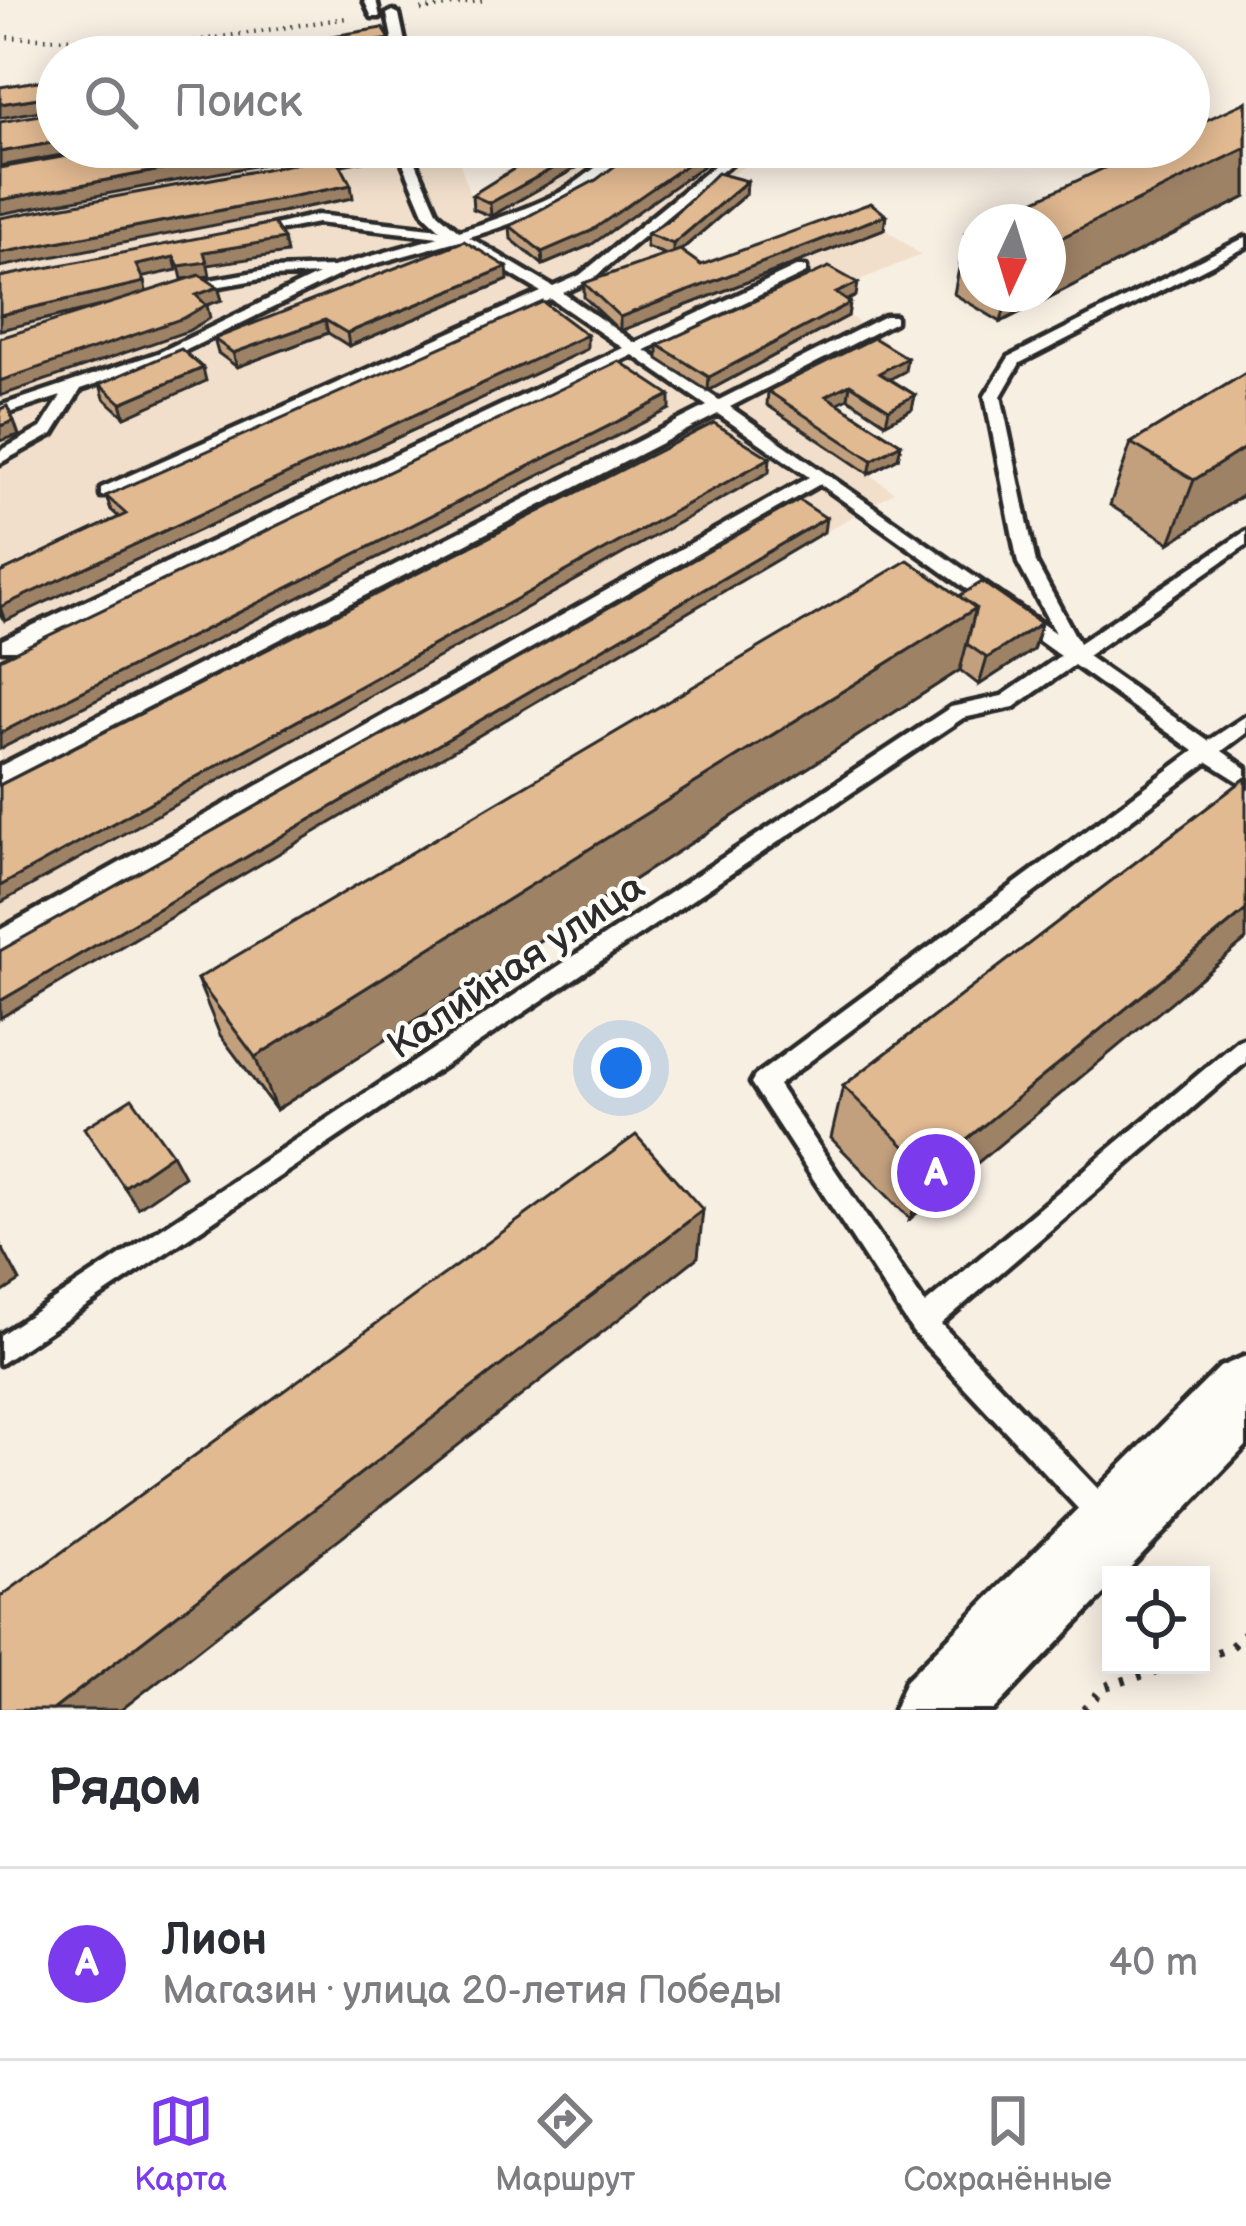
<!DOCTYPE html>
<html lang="ru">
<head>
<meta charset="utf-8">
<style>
  :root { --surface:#fff; --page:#f7f7f7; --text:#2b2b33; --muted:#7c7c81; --line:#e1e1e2; --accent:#7c3aed }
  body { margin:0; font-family:"Balsamiq Sans",sans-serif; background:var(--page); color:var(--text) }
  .controls { position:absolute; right:36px; bottom:36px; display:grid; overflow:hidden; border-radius:0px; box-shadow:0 6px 30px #0003 }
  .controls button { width:108px; height:108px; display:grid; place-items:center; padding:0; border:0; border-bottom:3px solid var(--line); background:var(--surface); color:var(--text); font:60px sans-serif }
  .compass { position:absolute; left:958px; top:204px; width:108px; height:108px; border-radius:50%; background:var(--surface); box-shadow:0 6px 30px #0003; rotate:184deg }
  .you { position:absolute; left:621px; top:1068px; width:42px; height:42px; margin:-30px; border:9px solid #fff; border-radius:50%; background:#1a73e8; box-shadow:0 0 0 18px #1a73e833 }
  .badge { display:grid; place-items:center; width:78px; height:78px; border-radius:50%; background:var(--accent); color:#fff; font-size:39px; font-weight:700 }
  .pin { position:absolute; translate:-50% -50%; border:6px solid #fff; box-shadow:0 3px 12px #0006 }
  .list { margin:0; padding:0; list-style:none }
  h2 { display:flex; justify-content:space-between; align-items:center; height:156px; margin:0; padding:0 48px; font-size:51px }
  h2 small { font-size:39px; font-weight:400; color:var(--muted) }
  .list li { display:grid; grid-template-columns:78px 1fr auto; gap:36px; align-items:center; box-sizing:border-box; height:192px; padding:0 48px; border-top:3px solid var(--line) }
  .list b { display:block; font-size:45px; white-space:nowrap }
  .list p { margin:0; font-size:39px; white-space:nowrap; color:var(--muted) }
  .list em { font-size:39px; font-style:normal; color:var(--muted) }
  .icon { flex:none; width:66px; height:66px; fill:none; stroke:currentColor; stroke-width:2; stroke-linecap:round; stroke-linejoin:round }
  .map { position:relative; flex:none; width:1246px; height:1710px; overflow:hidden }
  .search { position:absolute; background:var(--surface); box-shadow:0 6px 30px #0003; left:36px; right:36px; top:36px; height:132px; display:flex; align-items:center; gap:30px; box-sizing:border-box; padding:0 42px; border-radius:66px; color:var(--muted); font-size:45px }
  .sheet { height:348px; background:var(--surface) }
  nav { display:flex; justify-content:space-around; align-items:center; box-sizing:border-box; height:168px; border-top:3px solid var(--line); background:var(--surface); font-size:33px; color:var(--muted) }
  nav a { display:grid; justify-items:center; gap:6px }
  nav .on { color:var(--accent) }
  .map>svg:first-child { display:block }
  .built { fill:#f1dfcb }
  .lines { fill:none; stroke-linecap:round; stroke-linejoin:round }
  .lane-casing { stroke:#2b2b2b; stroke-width:9 }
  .secondary-casing { stroke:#2b2b2b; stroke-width:9 }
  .path-far1 { stroke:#2b2b2b; stroke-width:4.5; stroke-dasharray:1.5 6; stroke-linecap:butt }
  .path { stroke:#2b2b2b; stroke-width:9; stroke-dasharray:4.5 12; stroke-linecap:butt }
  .lane { fill:#fdfcf7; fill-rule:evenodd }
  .secondary { fill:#fdfcf7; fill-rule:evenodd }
  .wall { fill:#c2a07e; stroke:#2b2b2b; stroke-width:3 }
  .shaded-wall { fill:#9e8266; stroke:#2b2b2b; stroke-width:3 }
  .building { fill:#e2ba92; stroke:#2b2b2b; stroke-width:3 }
  .labels { text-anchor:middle; stroke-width:9; stroke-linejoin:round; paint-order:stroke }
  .street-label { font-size:39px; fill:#2b2b2b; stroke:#fdfcf7 }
</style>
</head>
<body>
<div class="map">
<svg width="1246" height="1710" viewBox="0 0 1246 1710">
  <rect width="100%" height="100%" fill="#f8efe3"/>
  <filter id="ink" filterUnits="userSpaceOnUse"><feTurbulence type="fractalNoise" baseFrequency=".00833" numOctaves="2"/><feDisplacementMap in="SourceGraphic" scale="24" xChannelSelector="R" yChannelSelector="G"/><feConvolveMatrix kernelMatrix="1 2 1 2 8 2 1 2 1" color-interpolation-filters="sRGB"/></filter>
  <g filter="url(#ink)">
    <path class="built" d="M57,91V147H455L474,208L568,147H772L717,185L746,194L673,257L706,281L869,217L921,255L843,287L856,296L835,306L888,343L873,352L905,371L878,387L912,409L886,423L848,398L826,410L898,458L870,474L894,492L0,1018V101Z"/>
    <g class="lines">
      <g class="lane-casing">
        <g id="lane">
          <path d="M364,0H376L380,17H372Z"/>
          <path d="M393,11L399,14L408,57H396L387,14Z"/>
          <path d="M378,147H409L438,213L459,231C493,221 527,209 559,193C587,179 611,147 642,147C594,191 532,219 469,237L553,287L580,275L737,147H751L590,281L563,293L635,343L796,267H806V273L645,350L719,400L885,316H895V322L730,407L1055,633L1018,563L985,396L1009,357L1246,237V247L1020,363L1001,396L1036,563L1079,643L1246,531V545L1087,656L1208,741L1246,716V733L1222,751L1246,768V786L1208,762L778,1085L925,1304L1238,1041L1246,1038V1062L941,1324L1118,1510L1122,1520L1118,1530L1108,1534L1098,1530L913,1332L751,1083L755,1076L1194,751L1074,665L1014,707L963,718L0,1364V1335L951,707L1002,696L1060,656L820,484L0,950V930L809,477L718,414L0,783V766L707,406L633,355L16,650H2V640L623,348L551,299L113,496H101V488L541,292L456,241L346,272L168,359L81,389L53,434L0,463V451L41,428L61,396L0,416V406L158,353L318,275L272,277L187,292L182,291V285L272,269L333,267L439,237L317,223L253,236L246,232L317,215L440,229L425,215L398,151L311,168L304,164Z"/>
        </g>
      </g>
      <g class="secondary-casing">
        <path id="secondary" d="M1246,1356V1446L1123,1575H1111V1587L994,1710H894L906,1680L1220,1367Z"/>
      </g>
      <g class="path-far1">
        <path d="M421,10L485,0"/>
        <path d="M0,37L188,42L347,18"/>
      </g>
      <g class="path">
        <path d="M1201,1657L1229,1649L1246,1633"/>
        <path d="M1084,1710L1104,1687L1175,1665"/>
      </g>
      <use href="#lane" class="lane"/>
      <use href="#secondary" class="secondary"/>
    </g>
    <g class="wall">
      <path d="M1246,102V197L1001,322L954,294L966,233L976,228V294H1048Z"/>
      <path d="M549,147H613L491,216L473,209L472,195Z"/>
      <path d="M596,180L591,245L543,265L511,239L510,226Z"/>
      <path d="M747,181L746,194L680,251L701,265L886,215L884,229L620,331L584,297V283L667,255L646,247L647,234Z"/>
      <path d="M508,280L349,346L328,333L237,367L218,353L214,339Z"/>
      <path d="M856,296L847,301L850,303L848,316L708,391L658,359V345Z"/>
      <path d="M587,349L5,621L0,615V573L119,517L111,510L106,496Z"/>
      <path d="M905,371L890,379L915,395L912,409L886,423L848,398L837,403L901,444L898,458L869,474L767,405L768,391Z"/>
      <path d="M1246,373V493L1170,543L1110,505L1131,443Z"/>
      <path d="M206,381L125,417L104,398L100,384Z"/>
      <path d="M959,596L1041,623L1033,650L979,685L960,670L276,1110L220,1035L197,979Z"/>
      <path d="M1246,778L910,1219L831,1138L843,1086Z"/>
    </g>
    <g class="shaded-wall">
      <path d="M390,39L392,52L361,57H284Z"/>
      <path d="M57,95V108L0,118V104Z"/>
      <path d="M57,142V147H107L0,166V152Z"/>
      <path d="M283,147H355L0,214V200Z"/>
      <path d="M591,147H613L491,216L490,203Z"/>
      <path d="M712,147H730L591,245L543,265L542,252Z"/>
      <path d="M1246,148V197L1001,322L1008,294H1048V244Z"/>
      <path d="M747,181L746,194L673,257V244Z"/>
      <path d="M351,185L353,198L0,267V253Z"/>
      <path d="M886,215L884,229L620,331V317Z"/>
      <path d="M284,239L287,253L208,265L210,276L182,279L179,266L204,252Z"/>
      <path d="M174,257L177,270L140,278L136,265Z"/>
      <path d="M507,267L508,280L349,346L347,333Z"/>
      <path d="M144,282L147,295L0,330V315Z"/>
      <path d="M858,283L856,296L834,306L836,293Z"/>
      <path d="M218,287L222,300L207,305L210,318L188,331L0,396V381L196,295Z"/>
      <path d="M850,303L848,316L708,391L709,377Z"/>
      <path d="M325,320L328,333L237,367L233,353Z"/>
      <path d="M587,335V349L5,621L0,607Z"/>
      <path d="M907,358L905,371L877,386L879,373Z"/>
      <path d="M203,368L206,381L125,417L121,403Z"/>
      <path d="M850,384L848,398L825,410L826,396Z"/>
      <path d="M670,395V409L0,749V733Z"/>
      <path d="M915,395L912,409L886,423L889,409Z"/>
      <path d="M14,421L19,435L0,441V426Z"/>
      <path d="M901,444L898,458L869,474L872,460Z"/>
      <path d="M1246,447V493L1170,543L1194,480Z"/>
      <path d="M770,458L769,472L0,903V886Z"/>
      <path d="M826,518L824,532L0,1018V1001Z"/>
      <path d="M976,608L960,670L276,1110L255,1057Z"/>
      <path d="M1041,623L1033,650L979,685L987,658Z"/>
      <path d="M1246,910V940L910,1219L929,1170Z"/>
      <path d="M172,1154L184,1176L138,1208L124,1187Z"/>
      <path d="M703,1210L698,1257L121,1710H53Z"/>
      <path d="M0,1244L20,1281L0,1294Z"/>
    </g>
    <g class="building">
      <path d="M383,28L390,39L284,57H200Z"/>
      <path d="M159,51L163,57H124Z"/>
      <path d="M57,78V95L0,104V87Z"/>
      <path d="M1246,102V148L1048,244V222H989L1149,147H1189V128Z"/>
      <path d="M57,112V142L0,152V122Z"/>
      <path d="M118,147H283L0,200V168Z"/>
      <path d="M549,147H591L490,203L472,195Z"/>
      <path d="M640,147H712L591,231L542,252L510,226L596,180Z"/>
      <path d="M336,156L351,185L0,253V218Z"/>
      <path d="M717,173L747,181L673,244L647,234L670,219Z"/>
      <path d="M871,203L886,215L620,317L584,283L680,250L701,265Z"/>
      <path d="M274,223L284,239L204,252L207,262L179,266L174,257L136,265L144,282L0,315V277Z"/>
      <path d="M976,228V238L966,233Z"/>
      <path d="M464,241L507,267L347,333L325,320L233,353L214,339Z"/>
      <path d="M829,267L858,283L836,293L850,303L709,377L658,345Z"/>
      <path d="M200,275L218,287L196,295L206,305L184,318L0,381V338Z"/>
      <path d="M543,302L587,335L0,607V573L126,514L106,496Z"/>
      <path d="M874,338L907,358L879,373L915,395L889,409L850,384L826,396L901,444L872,460L768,391Z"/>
      <path d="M181,349L203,368L121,403L100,384Z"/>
      <path d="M619,361L670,395L0,733V659Z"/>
      <path d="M1246,373V447L1194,480L1131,443Z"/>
      <path d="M7,406L14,421L0,426V409Z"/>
      <path d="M714,423L770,458L0,886V785Z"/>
      <path d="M799,500L826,518L0,1001V951Z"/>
      <path d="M908,560L976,608L255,1057L197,979Z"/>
      <path d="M982,582L1041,623L987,658L967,644L976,608L959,596Z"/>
      <path d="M1246,778V910L929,1170L843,1086Z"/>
      <path d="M132,1098L172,1154L124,1187L84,1128Z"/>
      <path d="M636,1135L703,1210L53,1710H0V1597Z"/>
    </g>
  </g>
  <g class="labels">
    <g class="street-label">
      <text transform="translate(515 965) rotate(-34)" y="14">Калийная улица</text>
    </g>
  </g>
</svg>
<div class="controls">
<button><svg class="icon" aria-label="locate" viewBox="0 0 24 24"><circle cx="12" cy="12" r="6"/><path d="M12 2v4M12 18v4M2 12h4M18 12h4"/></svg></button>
</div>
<svg class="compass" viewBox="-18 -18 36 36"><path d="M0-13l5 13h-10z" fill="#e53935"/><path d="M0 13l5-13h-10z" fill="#7c7c81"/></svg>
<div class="you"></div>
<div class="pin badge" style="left:936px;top:1173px">A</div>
<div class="search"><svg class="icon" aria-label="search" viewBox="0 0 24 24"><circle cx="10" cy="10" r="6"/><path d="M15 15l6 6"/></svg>Поиск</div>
</div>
<section class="sheet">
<h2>Рядом<small></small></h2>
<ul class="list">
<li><span class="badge">A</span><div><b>Лион</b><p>Магазин · улица 20-летия Победы</p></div><em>40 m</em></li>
</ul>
</section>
<nav>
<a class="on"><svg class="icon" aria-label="map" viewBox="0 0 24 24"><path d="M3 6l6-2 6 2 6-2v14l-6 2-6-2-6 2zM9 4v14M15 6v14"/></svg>Карта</a>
<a><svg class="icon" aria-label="directions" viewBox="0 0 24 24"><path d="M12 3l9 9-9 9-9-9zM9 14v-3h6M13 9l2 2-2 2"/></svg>Маршрут</a>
<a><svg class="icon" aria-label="saved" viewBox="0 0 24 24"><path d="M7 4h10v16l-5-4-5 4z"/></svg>Сохранённые</a>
</nav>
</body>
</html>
